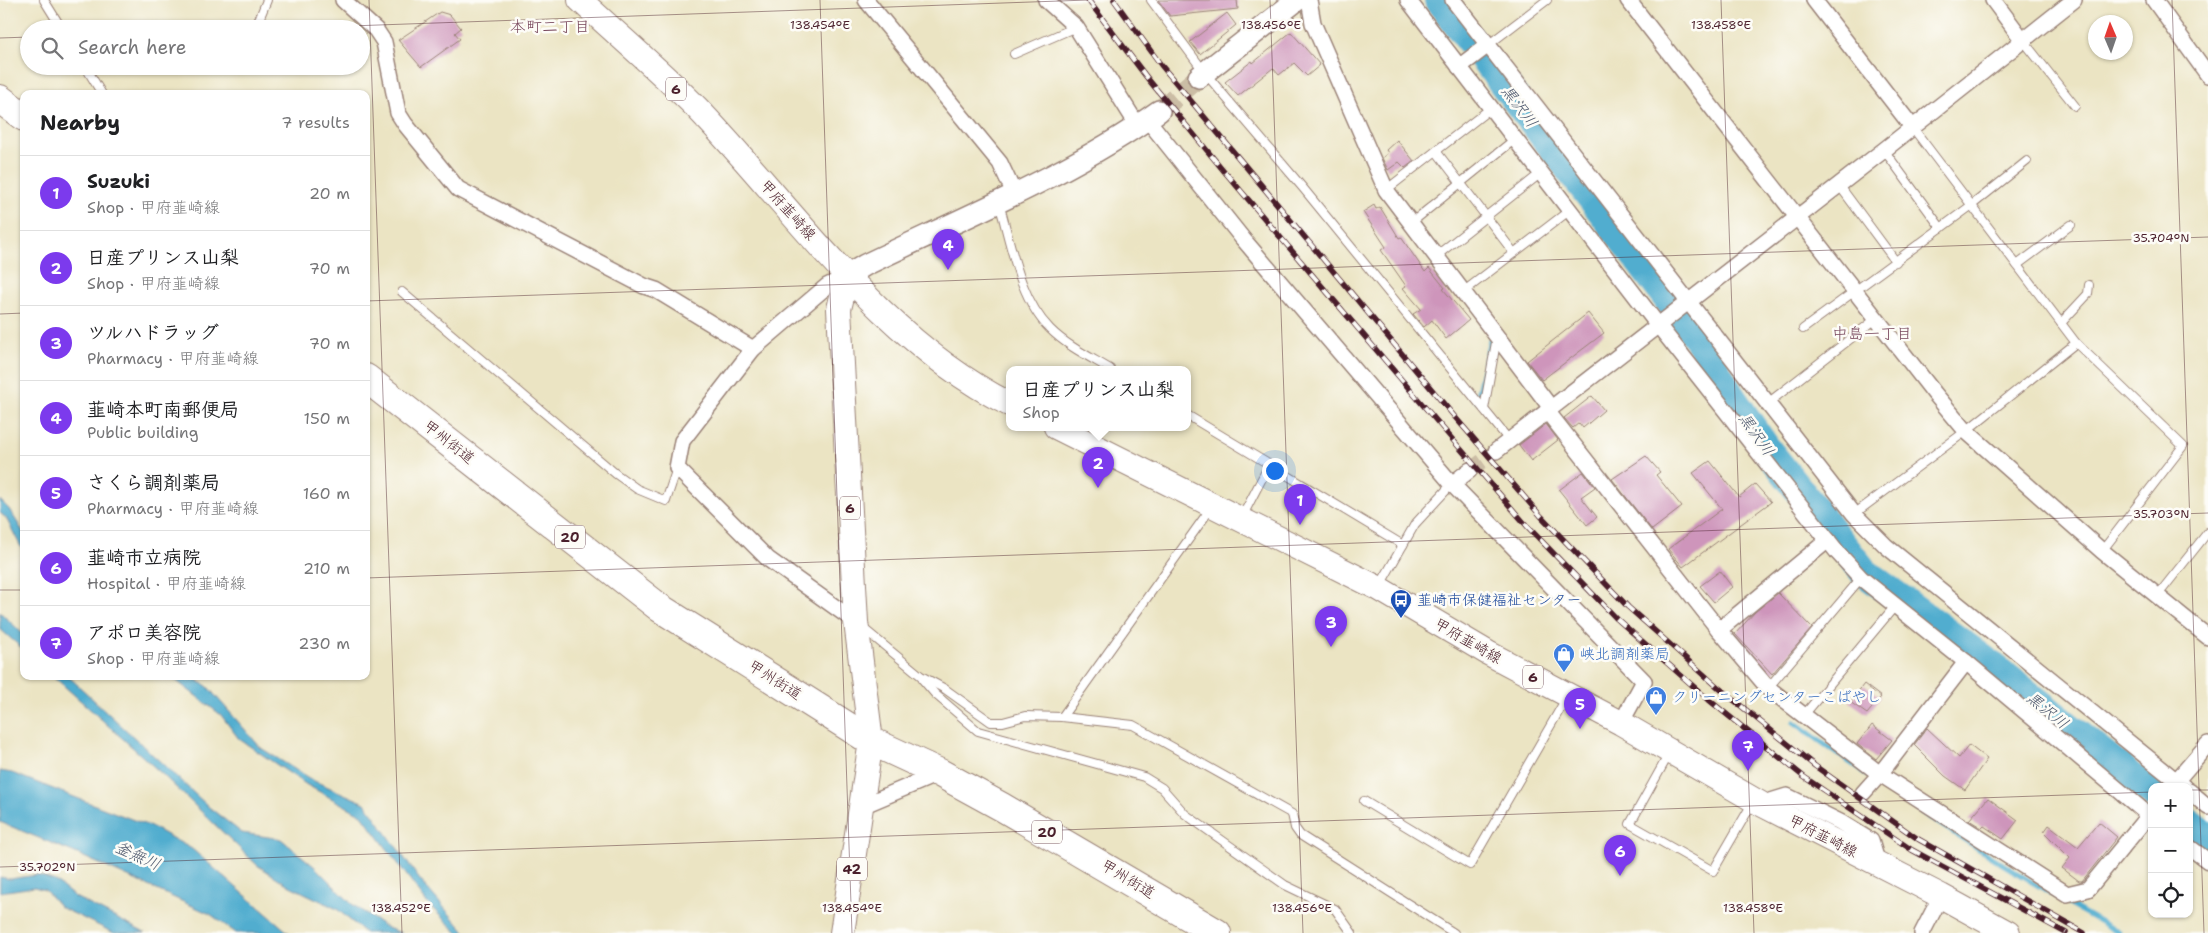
<!DOCTYPE html>
<html lang="en">
<head>
<meta charset="utf-8">
<style>
  :root { --surface:#fff; --page:#f2f2f2; --text:#202124; --muted:#757577; --line:#e0e0e0; --accent:#7c3aed }
  body { margin:0; font-family:"Shantell Sans","Klee One",sans-serif; background:var(--page); color:var(--text) }
  .controls { position:absolute; right:15px; bottom:15px; display:grid; overflow:hidden; border-radius:10px; box-shadow:0 1px 4px #0004 }
  .controls button { width:45px; height:45px; display:grid; place-items:center; padding:0; border:0; border-bottom:1px solid var(--line); background:var(--surface); color:var(--text); font:25px sans-serif }
  .compass { position:absolute; left:2088px; top:15px; width:45px; height:45px; border-radius:50%; background:var(--surface); box-shadow:0 1px 4px #0004; rotate:358deg }
  .you { position:absolute; left:1274px; top:470px; width:18px; height:18px; margin:-12px; border:4px solid #fff; border-radius:50%; background:#1a73e8; box-shadow:0 0 0 8px #1a73e833 }
  .badge { display:grid; place-items:center; width:32px; height:32px; border-radius:50%; background:var(--accent); color:#fff; font-size:16px; font-weight:700 }
  .pin { position:absolute; translate:-50% -41px; filter:drop-shadow(0 1px 2px #0008) }
  .pin::after { content:''; position:absolute; top:26px; width:18px; height:15px; background:inherit; clip-path:polygon(0 0,100% 0,50% 100%) }
  .popup { position:absolute; left:1006px; top:366px; width:185px; height:65px; box-sizing:border-box; display:grid; place-content:center; border-radius:10px; background:var(--surface); filter:drop-shadow(0 1px 4px #0005); font-size:16px; white-space:nowrap; color:var(--muted) }
  .popup b { font-size:19px; color:var(--text) }
  .popup::after { content:''; position:absolute; left:50%; top:100%; margin-left:-10px; border:10px solid transparent; border-top-color:var(--surface) }
  .list { margin:0; padding:0; list-style:none }
  h2 { display:flex; justify-content:space-between; align-items:center; height:65px; margin:0; padding:0 20px; font-size:21px }
  h2 small { font-size:16px; font-weight:400; color:var(--muted) }
  .list li { display:grid; grid-template-columns:32px 1fr auto; gap:15px; align-items:center; box-sizing:border-box; height:75px; padding:0 20px; border-top:1px solid var(--line) }
  .list b { display:block; font-size:19px; white-space:nowrap }
  .list p { margin:0; font-size:16px; white-space:nowrap; color:var(--muted) }
  .list em { font-size:16px; font-style:normal; color:var(--muted) }
  .icon { flex:none; width:28px; height:28px; fill:none; stroke:currentColor; stroke-width:2; stroke-linecap:round; stroke-linejoin:round }
  .map { position:relative; flex:none; width:2208px; height:933px; overflow:hidden }
  .search { position:absolute; background:var(--surface); box-shadow:0 1px 4px #0004; left:20px; top:20px; width:350px; height:55px; display:flex; align-items:center; gap:12px; box-sizing:border-box; padding:0 18px; border-radius:28px; color:var(--muted); font-size:19px }
  .panel { position:absolute; background:var(--surface); box-shadow:0 1px 4px #0004; left:20px; top:90px; width:350px; height:590px; border-radius:10px }
  .map>svg:first-child { display:block }
  .water { fill:#51adcf; stroke:#4e667d }
  .lines { fill:none; stroke-linecap:round; stroke-linejoin:round }
  .stream { stroke:#51adcf; stroke-width:5 }
  .river { stroke:#51adcf; stroke-width:30 }
  .building { fill:#ce95bb }
  .street-tunnel { stroke:#cbbda5; stroke-width:15; stroke-dasharray:15 8; stroke-linecap:butt }
  .secondary-tunnel { stroke:#cbbda5; stroke-width:21; stroke-dasharray:21 11; stroke-linecap:butt }
  .lane-casing { stroke:#9a8277; stroke-width:10 }
  .street-casing { stroke:#9a8277; stroke-width:18 }
  .secondary-casing { stroke:#9a8277; stroke-width:24 }
  .primary-casing { stroke:#9a8277; stroke-width:26 }
  .highway-casing { stroke:#9a8277; stroke-width:30 }
  .lane { stroke:#fff; stroke-width:8 }
  .street { stroke:#fff; stroke-width:15 }
  .secondary { stroke:#fff; stroke-width:21 }
  .primary { stroke:#fff; stroke-width:24 }
  .highway { stroke:#fff; stroke-width:28 }
  .rail-casing { stroke:#4a1f2b; stroke-width:5.5 }
  .rail { stroke:#fdfcf7; stroke-width:4; stroke-dasharray:11; stroke-linecap:butt }
  .ticks { fill:none; stroke:#4a1f2b; stroke-width:1; stroke-opacity:0.45 }
  .labels { text-anchor:middle; stroke-width:5; stroke-linejoin:round; paint-order:stroke }
  .shield { fill:#fdfcf7; stroke:#806168; stroke-width:1 }
  .shield-label { font-size:14px; font-weight:bold; fill:#4a1f2b }
  .street-label { font-size:15px; fill:#4a1f2b; stroke:#fdfcf7 }
  .transit-label { font-size:15px; fill:#164399; stroke:#fdfcf7; text-anchor:start }
  .shop-label { font-size:15px; fill:#366cbe; stroke:#fdfcf7; text-anchor:start }
  .neighbourhood-label { font-size:16px; fill:#78485d; stroke:#fdfcf7 }
  .water-label { font-size:16px; font-style:italic; fill:#4d586d; stroke:#fdfcf7 }
  .ticks-label { font-size:12px; text-anchor:middle; fill:#4a1f2b; stroke:#fdfcf7; stroke-width:5; stroke-linejoin:round; paint-order:stroke }
</style>
</head>
<body>
<div class="map">
<svg width="2208" height="933" viewBox="0 0 2208 933">
  <rect width="100%" height="100%" fill="#fdfcf7"/>
  <filter id="ink" filterUnits="userSpaceOnUse"><feTurbulence type="fractalNoise" baseFrequency=".02" numOctaves="2"/><feDisplacementMap in="SourceGraphic" scale="10" xChannelSelector="R" yChannelSelector="G"/><feConvolveMatrix kernelMatrix="1 2 1 2 8 2 1 2 1" color-interpolation-filters="sRGB"/></filter>
  <filter id="wash" filterUnits="userSpaceOnUse"><feTurbulence type="fractalNoise" baseFrequency=".0096" numOctaves="4" result="noise"/><feDisplacementMap in="SourceGraphic" scale="20" xChannelSelector="R" yChannelSelector="G"/><feGaussianBlur stdDeviation="1.12" result="paint"/><feColorMatrix in="noise" values="0 0 0 0 0 0 0 0 0 0 0 0 0 0 0 0 0 1.4 0 .05"/><feComposite in="paint" operator="in"/></filter>
  <g filter="url(#wash)">
    <rect width="100%" height="100%" fill="#ebe4c3"/>
    <g class="water">
      <path d="M0,500L9,509L24,533V553L6,518L0,513Z"/>
      <path d="M0,612L24,635V650L0,629Z"/>
      <path d="M53,676H68L210,808L242,833L281,839L315,867L352,904L387,928L402,933H365L337,909L290,886L257,865L162,774Z"/>
      <path d="M170,676H190L207,686L261,748L312,780L365,803L420,880L466,933H458L428,904L362,815L307,785L239,739L221,715Z"/>
      <path d="M0,771L12,773L152,827L192,849L289,933H236L210,914L73,852L0,822Z"/>
      <path d="M37,875L55,881L75,897L145,933H114L60,907L45,890L34,887L0,892V877L10,879Z"/>
    </g>
    <g class="lines">
      <g class="stream">
        <path d="M1476,400L1490,340"/>
        <path d="M1794,722C1897,799 2007,870 2119,933"/>
      </g>
      <g class="river">
        <path d="M1439,0L1601,210L1701,343L1729,394L1765,447L1864,572L1987,662L2152,793"/>
        <path d="M2189,823L2208,838"/>
      </g>
    </g>
    <g id="blocks">
      <g class="building">
        <path d="M1158,0H1237L1238,9L1170,16Z"/>
        <path d="M440,12L450,15L461,28L455,33L460,39L421,67L398,40Z"/>
        <path d="M1227,13L1236,25L1200,54L1190,42Z"/>
        <path d="M1291,32L1320,65L1307,76L1294,63L1279,75L1273,68L1238,96L1225,82L1252,61L1253,63Z"/>
        <path d="M1397,140L1414,161L1405,168L1399,162L1388,170L1382,158L1388,153L1386,150Z"/>
        <path d="M1374,205L1376,209L1380,207L1399,238L1401,237L1425,272L1429,268L1445,288L1443,289L1469,320L1446,339L1432,320L1424,327L1413,314L1421,309L1403,288L1406,286L1381,250L1386,247L1363,212Z"/>
        <path d="M1588,313L1604,333L1542,380L1527,361Z"/>
        <path d="M1592,396L1604,410L1583,428L1579,423L1573,428L1564,418Z"/>
        <path d="M1546,424L1558,440L1531,461L1519,445Z"/>
        <path d="M1646,456L1660,472L1656,475L1682,507L1652,530L1612,479Z"/>
        <path d="M1710,461L1739,497L1755,484L1771,502L1683,567L1668,549L1722,509L1693,473Z"/>
        <path d="M1583,472L1595,487L1581,497L1597,517L1587,525L1559,490Z"/>
        <path d="M1720,571L1732,587L1714,602L1700,586Z"/>
        <path d="M1778,593L1812,628L1772,674L1735,634L1755,612Z"/>
        <path d="M1864,684L1881,697L1867,714L1850,702Z"/>
        <path d="M1872,725L1892,740L1876,759L1857,744Z"/>
        <path d="M1927,728L1959,758L1969,745L1987,759L1965,790L1945,776L1914,745Z"/>
        <path d="M1988,798L2018,820L2003,839L1984,826L1982,828L1969,820Z"/>
        <path d="M2099,822L2117,837L2082,881H2079L2062,868L2070,858L2044,832L2049,825L2078,847Z"/>
      </g>
    </g>
  </g>
  <g filter="url(#ink)">
    <use href="#blocks" fill-opacity="0" stroke="#9a8277" stroke-width="1"/>
    <g class="lines">
      <path class="street-tunnel" d="M1470,470L1496,451"/>
      <path class="secondary-tunnel" d="M1159,111L1199,77"/>
      <g class="lane-casing">
        <g id="lane">
          <path d="M44,0L62,29"/>
          <path d="M1151,0L1205,73L1303,188L1509,440"/>
          <path d="M255,29L267,0"/>
          <path d="M2022,39L2075,106"/>
          <path d="M1488,45L1547,0"/>
          <path d="M1014,54L1076,27"/>
          <path d="M85,66L102,94"/>
          <path d="M1884,150L1941,228"/>
          <path d="M1436,151L1514,253"/>
          <path d="M1839,185L1896,262"/>
          <path d="M1386,190L1491,108"/>
          <path d="M999,203C1011,244 1019,298 1050,329C1067,346 1090,357 1110,369"/>
          <path d="M1411,223L1515,139"/>
          <path d="M1436,256L1541,173"/>
          <path d="M2017,265L2071,225"/>
          <path d="M402,292L616,474L637,489L666,501L677,468"/>
          <path d="M1463,292L1570,210"/>
          <path d="M2061,323L2088,294L2089,285"/>
          <path d="M1803,329L1972,205L2027,161"/>
          <path d="M2076,343L2183,446L2102,551"/>
          <path d="M1768,403L1877,318"/>
          <path d="M1484,409L1497,337"/>
          <path d="M1187,415L1403,545"/>
          <path d="M1854,514L1966,431L2076,343L1913,128"/>
          <path d="M1242,517L1269,465"/>
          <path d="M1379,587L1415,524L1452,484"/>
          <path d="M2158,595L2208,532"/>
          <path d="M863,628L921,676L945,689L991,722H1003L1025,716L1062,717L1133,725L1292,814L1295,828L1300,835L1454,933"/>
          <path d="M923,680L935,694L978,731L1144,777L1162,788L1185,814L1285,885L1335,909L1352,933"/>
          <path d="M1768,688L1861,578"/>
          <path d="M1804,715L1895,606"/>
          <path d="M1062,717L1211,508"/>
          <path d="M1669,754L1630,824L1713,871L1753,802"/>
          <path d="M1364,801L1470,865L1567,697"/>
        </g>
      </g>
      <g class="street-casing">
        <g id="street">
          <path d="M343,0L376,30L384,42L398,113L405,124L458,189L644,286L656,290L753,349"/>
          <path d="M866,0L1000,163L1014,193"/>
          <path d="M1046,0L1076,27L1138,126"/>
          <path d="M1309,0L1313,23L1386,190L1551,408"/>
          <path d="M1408,0L1658,325L1838,553L1861,578L1966,662L2152,818"/>
          <path d="M1453,0L1854,514L1886,546L2184,787"/>
          <path d="M1628,0L1935,394L1966,431L2102,551L2208,637"/>
          <path d="M1814,0L1913,128"/>
          <path d="M1993,0L2022,39"/>
          <path d="M2154,0L2208,75"/>
          <path d="M1459,67L1488,45"/>
          <path d="M1147,119L1243,239L1452,484L1644,681L1621,723"/>
          <path d="M847,276L827,286L753,349L682,441L677,468L768,559L856,622"/>
          <path d="M1547,411L1719,630L1768,688L1880,774L2067,894L2088,889L2152,811"/>
          <path d="M1496,451L1884,150L2074,0"/>
          <path d="M1452,484L1470,470"/>
          <path d="M1719,630L1828,540"/>
          <path d="M2171,787L2208,744"/>
          <path d="M2189,791L2208,807"/>
          <path d="M1863,793L1880,774L1966,662"/>
          <path d="M1761,804L1787,796L1840,822L1871,841L1878,864"/>
          <path d="M862,806L940,773"/>
          <path d="M2189,847L2208,861"/>
          <path d="M1922,933L1941,896"/>
        </g>
      </g>
      <g class="secondary-casing">
        <g id="secondary">
          <path d="M1199,77L1297,0"/>
          <path d="M847,276L865,265C962,218 1071,174 1159,111"/>
        </g>
      </g>
      <g class="primary-casing">
        <g id="primary">
          <path d="M580,0C619,36 660,71 697,108C795,210 880,339 1009,404"/>
          <path d="M1056,427L1378,588L1488,653L1621,723L1761,804L1941,896L2008,933"/>
          <path d="M842,933L871,741L856,622L839,309L847,276"/>
        </g>
      </g>
      <g class="highway-casing">
        <g id="highway">
          <path d="M0,99L24,117"/>
          <path d="M366,378L660,608L871,741L940,773L1002,807L1217,933"/>
        </g>
      </g>
      <use href="#lane" class="lane"/>
      <use href="#street" class="street"/>
      <use href="#secondary" class="secondary"/>
      <use href="#primary" class="primary"/>
      <use href="#highway" class="highway"/>
      <g class="rail-casing">
        <g id="rail">
          <path d="M1088,0L1148,79L1224,171L1440,425L1527,526L1617,619L1709,700L1804,777L1912,850L2066,933"/>
          <path d="M1114,0L1161,65L1454,416L1540,515L1628,607L1719,688L1815,766L1918,839L2084,933"/>
        </g>
      </g>
      <use href="#rail" class="rail"/>
    </g>
  </g>
  <path class="ticks" d="M369,0L402,933M820,0L852,933M1270,0L1303,933M1721,0L1754,933M2172,0L2204,933M265,29L1088,0M0,38L29,37M366,301L2208,237M0,314L24,313M366,578L2208,513M0,590H24M2189,790H2208M0,867L2152,792"/>
  <defs>
    <g id="bus-pin" transform="scale(1.125)"><path d="M0 17L-7.5 6A9.5 9.5 0 1 1 7.5 6Z" fill="#1a4fb4" stroke="#fdfcf7"/><path d="M-5-6H5V4H4V6H2V4H-2V6H-4V4H-5ZM-3.5-4V0h7V-4ZM-3.5 1.2v1.5H-2V1.2ZM2 1.2v1.5H3.5V1.2Z" fill="#fff"/></g>
    <g id="shop-pin" transform="scale(1.125)"><path d="M0 17L-7.5 6A9.5 9.5 0 1 1 7.5 6Z" fill="#3f7fe0" stroke="#fdfcf7"/><path d="M-5-2.5h2.3a2.7 3.5 0 0 1 5.4 0H5L5.5 6h-11ZM-1.5-2.5h3a1.5 2.3 0 0 0-3 0Z" fill="#fff"/></g>
  </defs>
  <g fill-rule="evenodd">
    <use href="#bus-pin" x="1401" y="600"/>
    <use href="#shop-pin" x="1564" y="654"/>
    <use href="#shop-pin" x="1656" y="697"/>
  </g>
  <g class="labels">
    <g class="shield">
      <rect x="666" y="77.5" width="20" height="23" rx="4"/>
      <rect x="840" y="496.5" width="20" height="23" rx="4"/>
      <rect x="555" y="525.5" width="30" height="23" rx="4"/>
      <rect x="1523" y="665.5" width="20" height="23" rx="4"/>
      <rect x="1032" y="820.5" width="30" height="23" rx="4"/>
      <rect x="837" y="857.5" width="30" height="23" rx="4"/>
    </g>
    <g class="shield-label">
      <text x="676" y="94">6</text>
      <text x="850" y="513">6</text>
      <text x="570" y="542">20</text>
      <text x="1533" y="682">6</text>
      <text x="1047" y="837">20</text>
      <text x="852" y="874">42</text>
    </g>
    <g class="street-label">
      <text transform="translate(788 210) rotate(48)" y="5">甲府韮崎線</text>
      <text transform="translate(449 442) rotate(38)" y="5">甲州街道</text>
      <text transform="translate(1468 641) rotate(30)" y="5">甲府韮崎線</text>
      <text transform="translate(775 680) rotate(32)" y="5">甲州街道</text>
      <text transform="translate(1823 836) rotate(27)" y="5">甲府韮崎線</text>
      <text transform="translate(1128 879) rotate(31)" y="5">甲州街道</text>
    </g>
    <g class="transit-label">
      <text x="1417" y="605">韮崎市保健福祉センター</text>
    </g>
    <g class="shop-label">
      <text x="1580" y="659">峡北調剤薬局</text>
      <text x="1672" y="702">クリーニングセンターこばやし</text>
    </g>
    <g class="neighbourhood-label">
      <text x="550" y="32">本町二丁目</text>
      <text x="1872" y="339">中島一丁目</text>
    </g>
    <g class="water-label">
      <text transform="translate(1520 106) rotate(53)" y="6">黒沢川</text>
      <text transform="translate(1757 434) rotate(55)" y="6">黒沢川</text>
      <text transform="translate(2048 710) rotate(39)" y="6">黒沢川</text>
      <text transform="translate(138 855) rotate(24)" y="6">釜無川</text>
    </g>
  </g>
  <g class="ticks-label">
    <text x="820" y="29">138.454°E</text>
    <text x="1271" y="29">138.456°E</text>
    <text x="1721" y="29">138.458°E</text>
    <text x="2161" y="242">35.704°N</text>
    <text x="2161" y="518">35.703°N</text>
    <text x="47" y="871">35.702°N</text>
    <text x="401" y="912">138.452°E</text>
    <text x="852" y="912">138.454°E</text>
    <text x="1302" y="912">138.456°E</text>
    <text x="1753" y="912">138.458°E</text>
  </g>
</svg>
<div class="controls">
<button>+</button>
<button>−</button>
<button><svg class="icon" aria-label="locate" viewBox="0 0 24 24"><circle cx="12" cy="12" r="6"/><path d="M12 2v4M12 18v4M2 12h4M18 12h4"/></svg></button>
</div>
<svg class="compass" viewBox="-18 -18 36 36"><path d="M0-13l5 13h-10z" fill="#e53935"/><path d="M0 13l5-13h-10z" fill="#757577"/></svg>
<div class="you"></div>
<div class="pin badge" style="left:1300px;top:525px">1</div>
<div class="pin badge" style="left:1098px;top:488px">2</div>
<div class="popup"><b>日産プリンス山梨</b>Shop</div>
<div class="pin badge" style="left:1331px;top:647px">3</div>
<div class="pin badge" style="left:948px;top:270px">4</div>
<div class="pin badge" style="left:1580px;top:729px">5</div>
<div class="pin badge" style="left:1620px;top:876px">6</div>
<div class="pin badge" style="left:1748px;top:771px">7</div>
<div class="search"><svg class="icon" aria-label="search" viewBox="0 0 24 24"><circle cx="10" cy="10" r="6"/><path d="M15 15l6 6"/></svg>Search here</div>
<section class="panel">
<h2>Nearby<small>7 results</small></h2>
<ul class="list">
<li><span class="badge">1</span><div><b>Suzuki</b><p>Shop · 甲府韮崎線</p></div><em>20 m</em></li>
<li><span class="badge">2</span><div><b>日産プリンス山梨</b><p>Shop · 甲府韮崎線</p></div><em>70 m</em></li>
<li><span class="badge">3</span><div><b>ツルハドラッグ</b><p>Pharmacy · 甲府韮崎線</p></div><em>70 m</em></li>
<li><span class="badge">4</span><div><b>韮崎本町南郵便局</b><p>Public building</p></div><em>150 m</em></li>
<li><span class="badge">5</span><div><b>さくら調剤薬局</b><p>Pharmacy · 甲府韮崎線</p></div><em>160 m</em></li>
<li><span class="badge">6</span><div><b>韮崎市立病院</b><p>Hospital · 甲府韮崎線</p></div><em>210 m</em></li>
<li><span class="badge">7</span><div><b>アポロ美容院</b><p>Shop · 甲府韮崎線</p></div><em>230 m</em></li>
</ul>
</section>
</div>
</body>
</html>
